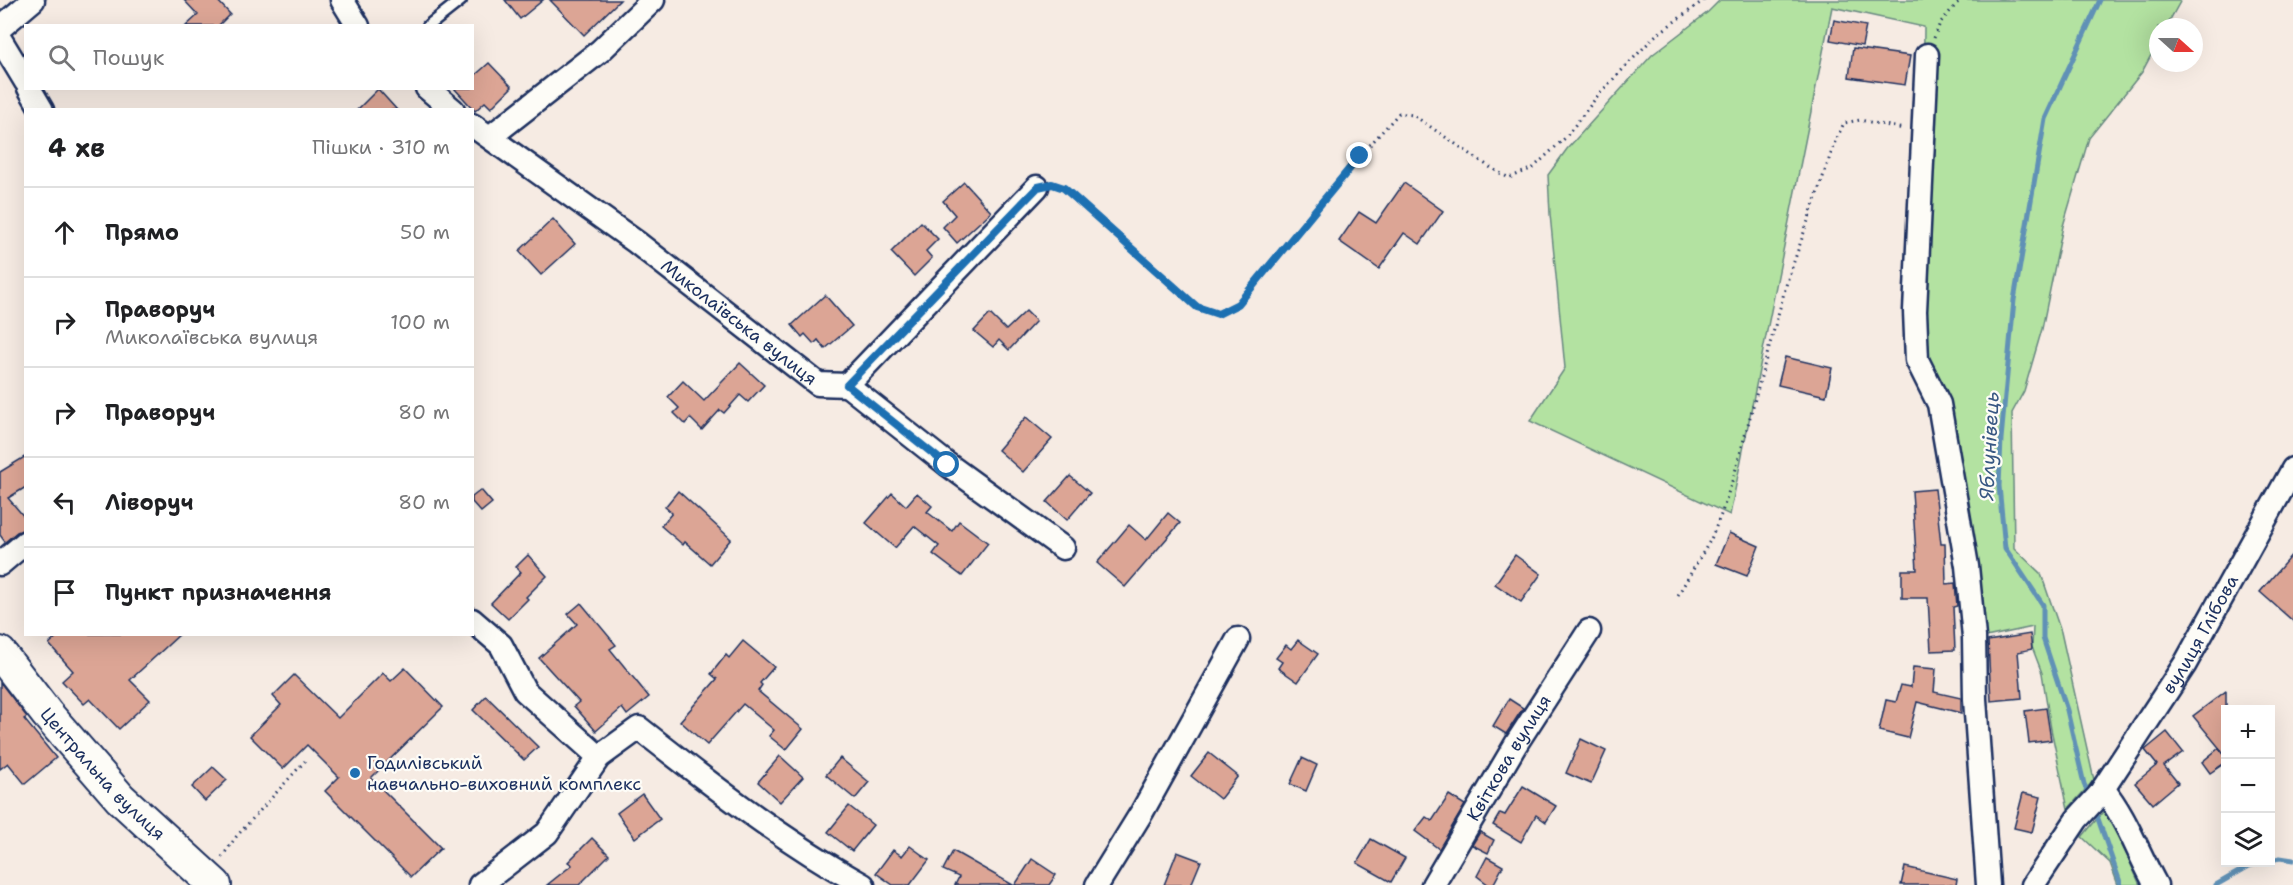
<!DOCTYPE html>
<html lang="uk">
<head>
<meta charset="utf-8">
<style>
  :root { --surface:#fff; --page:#f6f6f6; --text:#202124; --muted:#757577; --line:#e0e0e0 }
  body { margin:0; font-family:"Shantell Sans",sans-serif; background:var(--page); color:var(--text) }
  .controls { position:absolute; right:18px; bottom:18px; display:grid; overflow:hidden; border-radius:0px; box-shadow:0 6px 24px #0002 }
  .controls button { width:54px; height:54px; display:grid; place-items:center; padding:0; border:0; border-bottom:2px solid var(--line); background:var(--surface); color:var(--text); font:30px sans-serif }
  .compass { position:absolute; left:2149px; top:18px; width:54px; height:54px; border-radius:50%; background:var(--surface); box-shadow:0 6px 24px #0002; rotate:111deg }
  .stop { position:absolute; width:18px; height:18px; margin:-14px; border:4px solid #1f6fb2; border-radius:50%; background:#fff }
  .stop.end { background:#1f6fb2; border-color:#fff; box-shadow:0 2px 6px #0008 }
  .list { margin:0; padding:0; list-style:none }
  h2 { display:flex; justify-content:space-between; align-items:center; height:78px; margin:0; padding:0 24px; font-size:26px }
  h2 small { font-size:20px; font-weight:400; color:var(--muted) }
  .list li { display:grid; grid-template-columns:39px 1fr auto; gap:18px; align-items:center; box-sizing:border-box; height:90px; padding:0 24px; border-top:2px solid var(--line) }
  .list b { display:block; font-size:22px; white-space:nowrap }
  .list p { margin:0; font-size:20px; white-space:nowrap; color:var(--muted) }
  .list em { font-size:20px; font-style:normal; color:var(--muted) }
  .icon { flex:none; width:33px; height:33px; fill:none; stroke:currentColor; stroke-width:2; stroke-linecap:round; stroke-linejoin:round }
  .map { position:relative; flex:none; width:2293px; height:885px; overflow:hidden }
  .search { position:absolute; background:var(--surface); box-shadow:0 6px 24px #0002; left:24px; top:24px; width:450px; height:66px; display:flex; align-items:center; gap:15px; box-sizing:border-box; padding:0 21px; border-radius:0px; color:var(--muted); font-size:22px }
  .panel { position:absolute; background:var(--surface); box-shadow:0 6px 24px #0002; left:24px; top:108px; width:450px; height:528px; border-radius:0px }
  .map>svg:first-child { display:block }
  .green { fill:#b3e2a1; stroke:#678880; stroke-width:1.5 }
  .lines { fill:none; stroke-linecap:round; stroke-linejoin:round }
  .stream { stroke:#6191b6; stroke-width:5 }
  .building { fill:#dca595; stroke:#1b2f5e; stroke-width:1.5 }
  .service-casing { stroke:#1b2f5e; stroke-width:15 }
  .minor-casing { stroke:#1b2f5e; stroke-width:27 }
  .secondary-casing { stroke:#1b2f5e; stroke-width:36 }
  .path { stroke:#1b2f5e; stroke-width:3; stroke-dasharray:1.5 4.5; stroke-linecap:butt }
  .service { stroke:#fdfcf7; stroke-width:10 }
  .minor { stroke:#fdfcf7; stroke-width:22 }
  .secondary { stroke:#fdfcf7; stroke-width:32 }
  .route { stroke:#1f6fb2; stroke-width:8 }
  .poi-dot { fill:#1f6fb2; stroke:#fdfcf7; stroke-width:2 }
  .labels { text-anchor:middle; stroke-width:4.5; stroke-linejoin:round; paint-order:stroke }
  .street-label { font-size:18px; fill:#1b2f5e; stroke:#fdfcf7 }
  .poi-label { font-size:18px; fill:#1b2f5e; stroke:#fdfcf7; text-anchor:start }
  .water-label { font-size:20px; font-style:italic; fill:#385883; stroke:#fdfcf7 }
</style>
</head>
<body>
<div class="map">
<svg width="2293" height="885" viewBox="0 0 2293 885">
  <rect width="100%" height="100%" fill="#f6ebe3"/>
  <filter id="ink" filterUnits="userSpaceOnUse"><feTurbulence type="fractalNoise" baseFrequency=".0167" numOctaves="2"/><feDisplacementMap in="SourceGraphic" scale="12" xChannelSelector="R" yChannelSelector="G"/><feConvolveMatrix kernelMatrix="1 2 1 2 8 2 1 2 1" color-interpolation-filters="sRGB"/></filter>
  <g filter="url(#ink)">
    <g class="green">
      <path d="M1720,0H2181L2166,27H2158V42L2142,72L2089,138L2063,226L2042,329L2024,391L2012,413L2014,548L2041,574L2061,632L2094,780L2068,809L2051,729L2042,673L2032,647L2033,627L1967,641L1934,410L1906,348L1923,132L1924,27L1832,7L1730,515L1530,421L1565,368L1550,214L1548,175L1567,149L1652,55L1708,12Z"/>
      <path d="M2106,808L2140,885H2118L2110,863L2082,837Z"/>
    </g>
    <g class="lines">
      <g class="stream">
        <path d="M2089,795L2084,784L2067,710L2043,638V605L2005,548L1999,486L2001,439L2014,300L2045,119L2100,0"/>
        <path d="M2095,810L2121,885"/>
        <path d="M2270,860L2280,858L2293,860"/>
        <path d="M2216,885L2249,866L2262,862"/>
      </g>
    </g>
    <g class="building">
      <path d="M184,0H217L230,14L218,26H186L198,15Z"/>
      <path d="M505,0H543L520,19Z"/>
      <path d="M550,0H620L584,35Z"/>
      <path d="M1834,20L1866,26L1862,46L1830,40Z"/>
      <path d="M1853,48L1910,56L1905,85L1849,77Z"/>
      <path d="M489,63L512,87L491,108L485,102L475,111L454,88H472V78Z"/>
      <path d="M378,89L397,110H357Z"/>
      <path d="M964,182L991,212L957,243L943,227L955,215L943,201Z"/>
      <path d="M1404,183L1443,211L1420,244L1404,233L1379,269L1339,241L1359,212L1376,223Z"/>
      <path d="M553,219L575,244L541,275L519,251Z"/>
      <path d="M921,222L938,239L926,251L932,258L914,276L891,252Z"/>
      <path d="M825,295L852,326L825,349L818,340L814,344L805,334L802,337L792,325Z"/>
      <path d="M1026,311L1036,321L1009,350L999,340L993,347L974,331L990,314L1006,330Z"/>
      <path d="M1785,357L1832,368L1826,396L1778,385Z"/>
      <path d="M740,363L764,385L748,402L740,395L724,413L720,410L702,430L690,418L685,424L674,413L679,408L668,397L683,381L704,401Z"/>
      <path d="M1026,417L1052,439L1023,472L998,450Z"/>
      <path d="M26,456V487L8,498L26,519V529L17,532L5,542L0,535V472Z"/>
      <path d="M1070,476L1090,493L1067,520L1047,502Z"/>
      <path d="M1935,489L1941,544H1945L1946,584L1955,583L1957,606L1953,607L1955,650L1931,651L1928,598H1902V570H1917L1912,491Z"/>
      <path d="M481,490L492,503L481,512L472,502V497Z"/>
      <path d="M678,491L731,539L710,564L685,542L683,545L661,526L672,513L665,507Z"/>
      <path d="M892,493L906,506L917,493L932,506L927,512L952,531L959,521L988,543L962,576L933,554L939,546L914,526L895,548L866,523Z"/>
      <path d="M1168,513L1180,523L1125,587L1097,563L1129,525L1146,540Z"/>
      <path d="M1729,533L1759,546L1747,576L1716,564Z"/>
      <path d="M2293,553V621L2260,592Z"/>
      <path d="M528,555L547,576L526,597L528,599L508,619L491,603L521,572L516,567Z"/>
      <path d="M1515,555L1541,574L1521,602L1495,584Z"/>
      <path d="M581,603L616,645L610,649L649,697L627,715L622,708L596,731L574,706L579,702L539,658L577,624L568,614Z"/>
      <path d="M60,634H180L130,680L150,700L119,729L90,699L84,704L62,681L73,671L49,644Z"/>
      <path d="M2030,634L2032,649L2018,652L2022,698L1991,701L1988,641Z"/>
      <path d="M1298,640L1318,654L1298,682L1278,668L1282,662L1276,658L1286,645L1291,649Z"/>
      <path d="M743,641L774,667L760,683L762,685L758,691L803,729L786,750L769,736L774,730L743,704L707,745L680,721L717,679L711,674L726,655L729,658Z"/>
      <path d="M1913,667L1936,669L1934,692L1961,698V713L1917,702L1908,738L1879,731L1886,700L1896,702L1901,685L1911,687Z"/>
      <path d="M405,668L443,707L371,778L441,848L411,877L325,791L339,777L307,745L283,769L250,736L281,705L273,696L294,675L338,718L383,673L391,681Z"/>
      <path d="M0,682L27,717L24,719L56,758L25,784L8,763L0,769Z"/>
      <path d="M2226,691V756L2193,716Z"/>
      <path d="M486,696L538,747L524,760L473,710Z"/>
      <path d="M1509,699L1523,708L1506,734L1493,726Z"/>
      <path d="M2046,708L2051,740L2029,743L2025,711Z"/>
      <path d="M2167,732L2183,752L2164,766L2178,783L2153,804L2135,783L2157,765L2145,750Z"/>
      <path d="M1581,739L1606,751L1591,784L1566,773Z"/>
      <path d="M2219,748L2226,757V762L2210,773L2202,762Z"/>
      <path d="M1209,753L1238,776L1220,799L1191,776Z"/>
      <path d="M780,756L803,777L780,802L758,782Z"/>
      <path d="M840,758L869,782L855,799L826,775Z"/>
      <path d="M1302,758L1317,765L1306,791L1290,784Z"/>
      <path d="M213,767L227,780L205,801L192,787Z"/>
      <path d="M1523,786L1556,806L1546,822L1536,815L1521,842L1493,825L1500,813L1505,815Z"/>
      <path d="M2023,793L2041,797L2032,832L2014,828Z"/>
      <path d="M642,794L660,819L635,838L617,813Z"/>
      <path d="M1449,795L1465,805L1439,849L1415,831L1426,817L1432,821Z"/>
      <path d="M849,806L873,825L852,851L828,832Z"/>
      <path d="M1480,832L1494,840L1488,853L1472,845Z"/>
      <path d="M592,838L609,855L579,885H547L572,865L568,862Z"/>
      <path d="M1371,839L1405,858L1391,882L1357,863Z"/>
      <path d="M910,846L929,860L910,885H893L876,873L893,850L902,856Z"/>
      <path d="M953,851L1013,885H955L959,877L943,870Z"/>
      <path d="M1177,852L1201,861L1191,885H1164Z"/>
      <path d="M1487,857L1503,866L1493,885H1489L1477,876Z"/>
      <path d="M1032,859L1056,875L1049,885H1015Z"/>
      <path d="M1905,867L1957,879L1956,885H1901Z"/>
    </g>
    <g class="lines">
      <g class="service-casing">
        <path id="service" d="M428,26L461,0"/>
      </g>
      <g class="minor-casing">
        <g id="minor">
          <path d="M342,0L358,26"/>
          <path d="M0,28L33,0"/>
          <path d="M0,39L26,82"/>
          <path d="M1927,55L1915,311L1917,360L1939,404L1967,566L1974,637L1975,699L1988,885"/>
          <path d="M29,88L42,110"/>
          <path d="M427,88L453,110"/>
          <path id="s1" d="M472,125L636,242L818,384L847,385L1037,187"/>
          <path d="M490,137L600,51L653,0"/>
          <path d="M847,385L947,464L1063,548"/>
          <path d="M0,564L26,542"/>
          <path d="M472,620L501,645L525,691L599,757"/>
          <path d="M2103,789C2126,817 2138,853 2156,885"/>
          <path d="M480,885L547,833L599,757L639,728C710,784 783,841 863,885"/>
          <path d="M1097,885L1142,812L1238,639"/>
          <path id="s2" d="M1433,885L1516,744L1589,631"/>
          <path id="s3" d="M2033,885L2077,819L2099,795L2185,664L2293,469"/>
        </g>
      </g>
      <g class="secondary-casing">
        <g id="secondary">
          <path id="s4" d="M0,653L47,714L120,798L215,885"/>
        </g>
      </g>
      <g class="path">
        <path d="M1934,38L1940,23L1960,0"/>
        <path d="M1056,185L1064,188L1197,307L1218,314L1238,304L1360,156L1399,113L1413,115L1491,168L1509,178L1533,168L1565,138L1599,94L1655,36L1704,0"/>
        <path d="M1678,595L1711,539L1722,512L1735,472L1787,282L1835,142L1844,123L1860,120L1904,129"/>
        <path d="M222,857L236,837L305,761"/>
      </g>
      <use href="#service" class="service"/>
      <use href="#minor" class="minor"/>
      <use href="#secondary" class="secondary"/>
    </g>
  </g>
  <g class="lines" filter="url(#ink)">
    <path class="route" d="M947,465L847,385L1038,187L1052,184L1064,188L1197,307L1218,314L1238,304L1360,156"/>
  </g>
  <circle class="poi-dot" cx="355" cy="773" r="6"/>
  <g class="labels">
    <g class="street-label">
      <text dy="6" stroke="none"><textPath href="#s1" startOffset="332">Миколаївська вулиця</textPath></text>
      <text dy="6" stroke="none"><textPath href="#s3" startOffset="302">вулиця Глібова</textPath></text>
      <text dy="6" stroke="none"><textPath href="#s2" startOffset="148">Квіткова вулиця</textPath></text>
      <text dy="6" stroke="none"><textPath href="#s4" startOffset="159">Центральна вулиця</textPath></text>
    </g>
    <g class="poi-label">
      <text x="367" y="769">Годилівський<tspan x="367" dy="21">навчально-виховний комплекс</tspan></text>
    </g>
    <g class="water-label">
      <text transform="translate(1989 446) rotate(-87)" y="7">Яблунівець</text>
    </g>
  </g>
</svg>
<div class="controls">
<button>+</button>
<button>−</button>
<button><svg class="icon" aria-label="layers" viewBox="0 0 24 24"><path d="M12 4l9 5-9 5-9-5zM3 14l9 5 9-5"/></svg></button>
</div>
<svg class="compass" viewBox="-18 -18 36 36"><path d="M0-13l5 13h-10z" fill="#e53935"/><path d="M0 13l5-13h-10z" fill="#757577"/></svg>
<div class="stop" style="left:947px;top:465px"></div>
<div class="stop end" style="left:1360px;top:156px"></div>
<div class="search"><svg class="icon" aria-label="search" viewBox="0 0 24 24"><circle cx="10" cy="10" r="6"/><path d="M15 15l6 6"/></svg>Пошук</div>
<section class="panel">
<h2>4 хв<small>Пішки · 310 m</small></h2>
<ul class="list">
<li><svg class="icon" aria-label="ahead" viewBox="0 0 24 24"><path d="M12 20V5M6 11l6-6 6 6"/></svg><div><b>Прямо</b></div><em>50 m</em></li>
<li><svg class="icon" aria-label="right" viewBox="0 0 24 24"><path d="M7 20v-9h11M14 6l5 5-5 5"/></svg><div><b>Праворуч</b><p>Миколаївська вулиця</p></div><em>100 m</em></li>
<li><svg class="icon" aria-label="right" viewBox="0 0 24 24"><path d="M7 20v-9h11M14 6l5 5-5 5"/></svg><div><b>Праворуч</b></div><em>80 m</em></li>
<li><svg class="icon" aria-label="left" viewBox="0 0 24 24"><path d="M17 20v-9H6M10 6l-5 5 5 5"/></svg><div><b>Ліворуч</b></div><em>80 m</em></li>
<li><svg class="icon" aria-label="arrive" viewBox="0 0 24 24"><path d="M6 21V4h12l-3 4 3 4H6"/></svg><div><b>Пункт призначення</b></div></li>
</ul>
</section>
</div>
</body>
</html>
